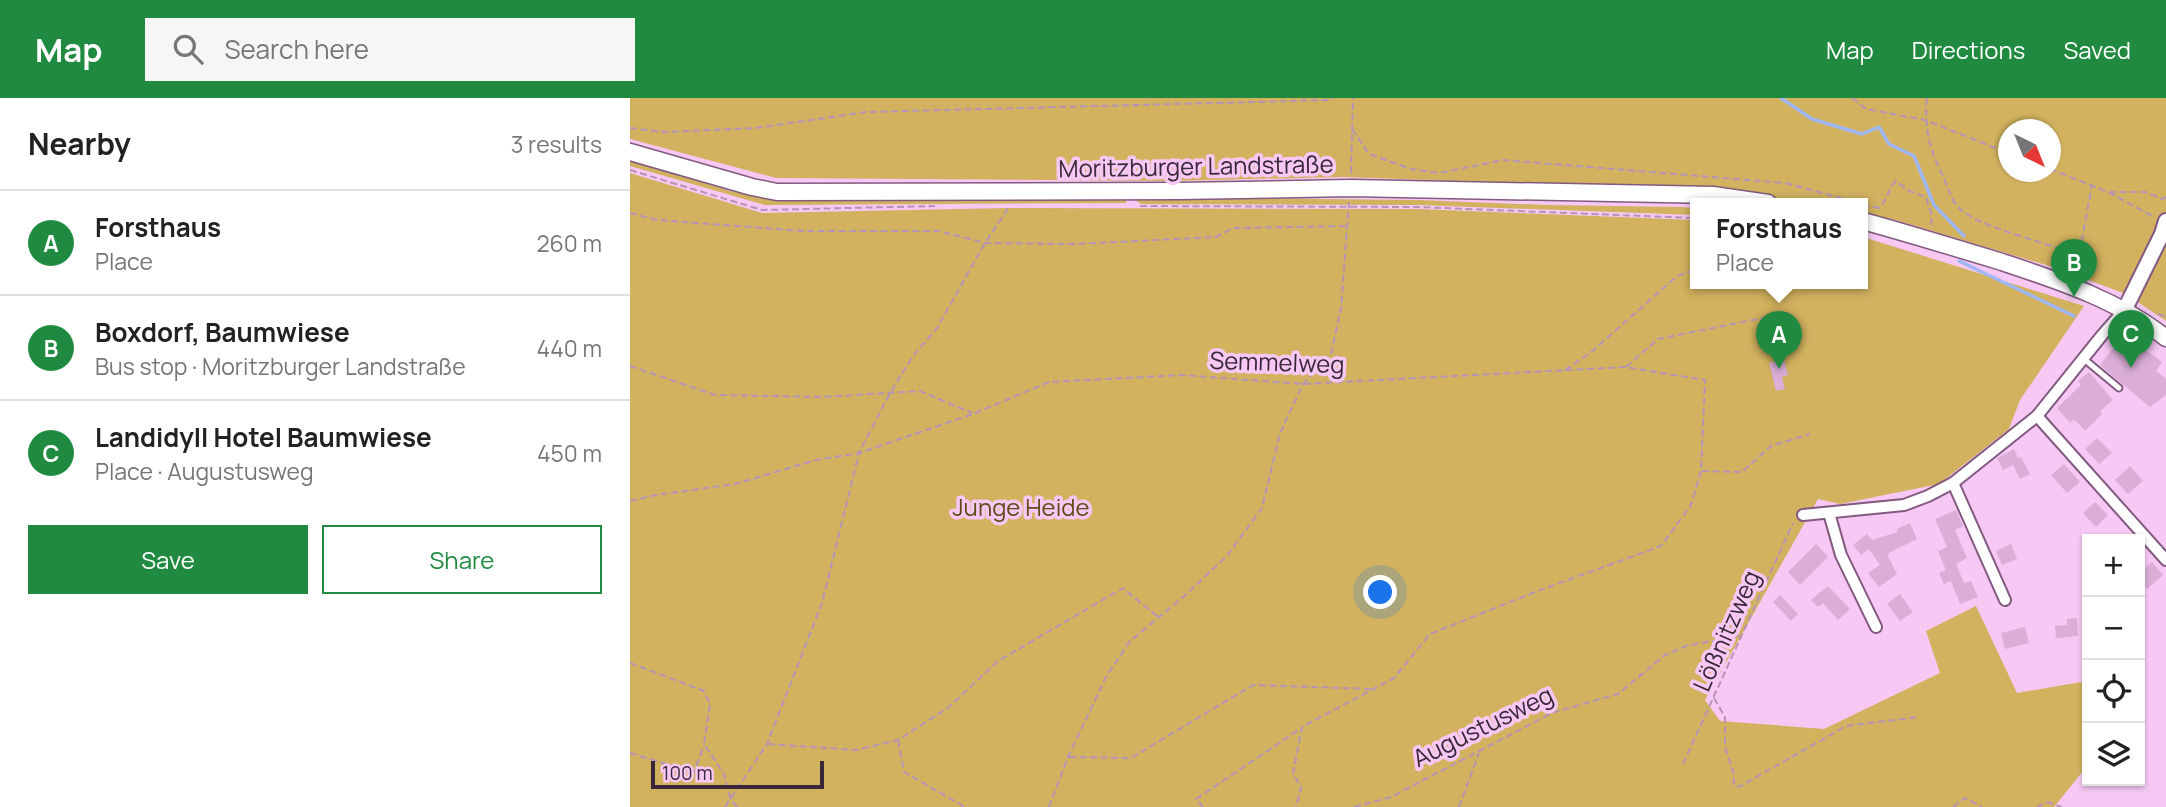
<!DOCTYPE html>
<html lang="en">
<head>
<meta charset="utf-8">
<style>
  :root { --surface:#fff; --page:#f6f6f6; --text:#222; --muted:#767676; --line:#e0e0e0; --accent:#218a41 }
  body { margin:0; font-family:Manrope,sans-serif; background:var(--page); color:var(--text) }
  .controls { position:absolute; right:21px; bottom:21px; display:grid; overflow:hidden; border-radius:0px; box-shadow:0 2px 5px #0004 }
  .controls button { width:63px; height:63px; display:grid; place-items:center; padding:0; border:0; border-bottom:2px solid var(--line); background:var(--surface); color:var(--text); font:35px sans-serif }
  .compass { position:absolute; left:1368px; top:21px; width:63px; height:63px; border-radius:50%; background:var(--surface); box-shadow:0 2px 5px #0004; rotate:137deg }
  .scale { position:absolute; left:21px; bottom:18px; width:173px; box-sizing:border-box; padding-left:7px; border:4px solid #392838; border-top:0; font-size:19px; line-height:24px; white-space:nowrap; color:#392838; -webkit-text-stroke:5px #f6c8f3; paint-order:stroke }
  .you { position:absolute; left:751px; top:495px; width:24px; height:24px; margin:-18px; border:5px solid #fff; border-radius:50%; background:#1a73e8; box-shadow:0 0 0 10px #1a73e833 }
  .badge { display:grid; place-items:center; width:46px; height:46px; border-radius:50%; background:var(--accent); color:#fff; font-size:23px; font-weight:700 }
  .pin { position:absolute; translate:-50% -58px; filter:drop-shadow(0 2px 4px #0008) }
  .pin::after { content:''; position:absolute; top:37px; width:24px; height:21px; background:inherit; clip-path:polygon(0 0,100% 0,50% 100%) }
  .popup { position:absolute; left:1060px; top:100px; width:178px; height:91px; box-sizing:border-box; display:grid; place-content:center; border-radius:0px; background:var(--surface); filter:drop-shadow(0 2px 5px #0005); font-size:23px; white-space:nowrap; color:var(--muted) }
  .popup b { font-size:26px; color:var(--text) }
  .popup::after { content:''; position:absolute; left:50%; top:100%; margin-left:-14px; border:14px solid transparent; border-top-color:var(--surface) }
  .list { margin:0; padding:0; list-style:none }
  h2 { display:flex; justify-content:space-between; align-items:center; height:91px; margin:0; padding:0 28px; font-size:30px }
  h2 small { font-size:23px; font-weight:400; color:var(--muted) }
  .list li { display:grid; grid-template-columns:46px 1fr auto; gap:21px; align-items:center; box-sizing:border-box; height:105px; padding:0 28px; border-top:2px solid var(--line) }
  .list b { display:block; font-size:26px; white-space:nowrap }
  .list p { margin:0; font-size:23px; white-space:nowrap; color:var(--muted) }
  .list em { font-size:23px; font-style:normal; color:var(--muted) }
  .actions { display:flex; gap:14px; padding:21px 28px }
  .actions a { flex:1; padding:16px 0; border:2px solid var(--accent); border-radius:0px; text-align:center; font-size:24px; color:var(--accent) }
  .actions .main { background:var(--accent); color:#fff }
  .icon { flex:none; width:38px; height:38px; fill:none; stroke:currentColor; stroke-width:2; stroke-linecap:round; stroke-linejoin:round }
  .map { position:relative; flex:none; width:1536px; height:709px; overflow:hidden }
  header { display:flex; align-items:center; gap:42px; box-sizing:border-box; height:98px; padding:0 35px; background:var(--accent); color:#fff }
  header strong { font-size:33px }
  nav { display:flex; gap:38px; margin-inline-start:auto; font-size:24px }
  .search { width:490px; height:63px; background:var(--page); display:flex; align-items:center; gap:18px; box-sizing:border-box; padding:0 24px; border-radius:0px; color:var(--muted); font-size:26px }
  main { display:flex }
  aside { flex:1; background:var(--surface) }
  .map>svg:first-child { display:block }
  .green { fill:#d2b25f; fill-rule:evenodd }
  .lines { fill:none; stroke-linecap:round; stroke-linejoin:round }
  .stream { stroke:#a0b7f6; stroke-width:3.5 }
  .building { fill:#dbaed7 }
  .service-casing { stroke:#825a80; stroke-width:9 }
  .minor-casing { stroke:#825a80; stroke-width:14 }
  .tertiary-casing { stroke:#825a80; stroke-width:18 }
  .secondary-casing { stroke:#825a80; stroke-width:19 }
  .path { stroke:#b793b5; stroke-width:2; stroke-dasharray:7 3.5; stroke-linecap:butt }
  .service { stroke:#fff; stroke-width:5 }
  .minor { stroke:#fff; stroke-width:10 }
  .tertiary { stroke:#fff; stroke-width:14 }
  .secondary { stroke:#fff; stroke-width:16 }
  .labels { text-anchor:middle; stroke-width:7; stroke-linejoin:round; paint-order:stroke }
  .street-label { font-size:24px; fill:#392838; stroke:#f6c8f3 }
  .park-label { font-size:24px; fill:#5e4b16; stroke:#f6c8f3 }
</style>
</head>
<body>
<header>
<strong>Map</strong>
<div class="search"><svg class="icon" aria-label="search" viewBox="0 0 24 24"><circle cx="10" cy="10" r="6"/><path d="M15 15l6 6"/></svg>Search here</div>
<nav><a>Map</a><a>Directions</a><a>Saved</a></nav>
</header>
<main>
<aside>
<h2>Nearby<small>3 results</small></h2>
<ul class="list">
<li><span class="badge">A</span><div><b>Forsthaus</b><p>Place</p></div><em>260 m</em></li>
<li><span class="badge">B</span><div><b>Boxdorf, Baumwiese</b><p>Bus stop · Moritzburger Landstraße</p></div><em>440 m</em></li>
<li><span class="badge">C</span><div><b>Landidyll Hotel Baumwiese</b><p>Place · Augustusweg</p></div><em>450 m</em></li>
</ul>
<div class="actions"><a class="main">Save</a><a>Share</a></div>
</aside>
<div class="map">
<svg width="1536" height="709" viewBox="0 0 1536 709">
  <rect width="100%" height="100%" fill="#f6c8f3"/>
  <g class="green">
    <path d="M0,0H1536V223L1496,196L1426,170L1269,123L1233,115V105H1180L992,89L713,79L538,83L146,80L0,41ZM1378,32H1420V74H1378Z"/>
    <path d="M0,61L100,93L139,101L496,99V105L135,107L0,68Z"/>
    <path d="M0,75L132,115L378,110L787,111L1065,122V185H1233V139L1454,208L1390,302L1379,331L1309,386L1210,406L1188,401L1075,602L1090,623L1194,631L1310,575L1296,533L1346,508L1387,595L1457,583V668L1424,709H0Z"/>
    <path d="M507,99L788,102L918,107L1050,109L1065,110V117L788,107L511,106L505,102Z"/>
  </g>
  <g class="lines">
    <g class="stream">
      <path d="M1151,0L1182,21L1232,36L1249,29L1259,46L1284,58L1304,107L1334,138"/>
      <path d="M1329,163L1444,218"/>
    </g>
  </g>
  <g class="building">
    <path d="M1494,236L1532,264L1526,273L1536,281V297L1520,309L1470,267Z"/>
    <path d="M1154,261L1158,277L1152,279L1155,291L1146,293L1139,265Z"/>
    <path d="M1459,274L1483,302L1470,313L1472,316L1455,333L1444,321L1440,325L1427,310L1451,287L1448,283Z"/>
    <path d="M1467,340L1482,355L1469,366L1455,351Z"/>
    <path d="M1384,351L1388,360L1391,359L1400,376L1390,381L1383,367L1373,372L1367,360Z"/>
    <path d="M1434,366L1450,384L1437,395L1421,377Z"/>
    <path d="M1500,368L1513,383L1498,396L1485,382Z"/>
    <path d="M1465,404L1478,417L1466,429L1453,415Z"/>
    <path d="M1326,412L1333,428L1325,432L1337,460L1326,466L1334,485L1341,483L1348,499L1330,506L1321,483L1314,486L1309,475L1316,472L1308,453L1317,449L1305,421Z"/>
    <path d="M1280,425L1287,441L1257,456L1267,476L1249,489L1238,475L1250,467L1239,451L1231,457L1223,447L1237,436L1242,442L1268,434L1267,431Z"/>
    <path d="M1186,446L1198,459L1170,487L1158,474Z"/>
    <path d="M1381,446L1387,461L1372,467L1366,453Z"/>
    <path d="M1522,464L1533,477L1517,491L1510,482V474Z"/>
    <path d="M1198,488L1220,511L1208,522L1193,505L1188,509L1181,502Z"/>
    <path d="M1270,496L1283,514L1270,523L1257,506Z"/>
    <path d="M1150,497L1168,516L1161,523L1143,504Z"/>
    <path d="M1447,520L1448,538L1426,540L1425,528L1437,527V521Z"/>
    <path d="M1395,529L1399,545L1375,551L1371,535Z"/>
  </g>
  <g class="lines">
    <g class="service-casing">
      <path id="service" d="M1454,261L1489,290"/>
    </g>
    <g class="minor-casing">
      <g id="minor">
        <path d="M1407,318L1536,462"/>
        <path d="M1323,385L1375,502"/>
        <path d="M1199,415L1211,457L1246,529"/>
        <path d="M1173,417L1274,407L1298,398L1323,385L1407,318L1473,236L1495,211"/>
      </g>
    </g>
    <g class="tertiary-casing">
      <path id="tertiary" d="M1495,211L1532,136L1536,123"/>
    </g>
    <g class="secondary-casing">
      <g id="secondary">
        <path d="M0,54L122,89L147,94L549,93L721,90L1083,97L1138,105"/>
        <path d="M1233,123C1280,136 1326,150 1372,164C1429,183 1488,202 1536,240"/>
      </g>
    </g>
    <g class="path">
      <path d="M1222,0L1236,11L1295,22L1378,55"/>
      <path d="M1297,0C1294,27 1299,50 1311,74C1316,84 1320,99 1327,108C1345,129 1419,145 1448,157"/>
      <path d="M0,30L34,34L126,30L237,14L700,2L703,0"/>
      <path d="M722,31L739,56L781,71L810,75L873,62L1155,85L1230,105"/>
      <path d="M1420,71L1478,94L1524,119"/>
      <path d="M0,72L132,112L305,108"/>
      <path d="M721,75L723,0"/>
      <path d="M1479,94H1515L1533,101L1536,99"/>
      <path d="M1233,106L1249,110C1258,102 1258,90 1266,83L1279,93L1296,99L1302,118L1301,128"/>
      <path d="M510,108L788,109L1065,120"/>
      <path d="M0,115L27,122L173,133H309L355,145L446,146L586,139L603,130L717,128"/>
      <path d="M1446,174L1462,87"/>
      <path d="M1528,216L1536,219"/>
      <path d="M0,268L85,297L192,299L290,293L342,315"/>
      <path d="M996,269L1028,241L1158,215"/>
      <path d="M935,272L960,255L1047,178L1065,172"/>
      <path d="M1072,373L1112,374L1141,348L1180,336"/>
      <path d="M0,403L26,397L105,386L186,362L229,355L343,316L419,284L552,277L673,286L995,269L1075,282L1071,373L1061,407L1031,448L905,494L800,536L764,580L672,629L663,676L671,689L666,709"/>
      <path d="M0,565L74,593L80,606L74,646L94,676L101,702L107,709"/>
      <path d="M1084,600L1095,619V649L1103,673L1104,687L1109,689L1216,628L1289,619"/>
      <path d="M268,642L274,674L335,709"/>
      <path d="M138,646L226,652L268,642L319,609L368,563L493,490L528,519"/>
      <path d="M0,655L64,674L74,647"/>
      <path d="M439,659L501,660L623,587L742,591"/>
      <path d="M1053,666L1163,425"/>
      <path d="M95,709L137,646L192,505L229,355L260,295L283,258L307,230L355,145L379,109"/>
      <path d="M419,709L438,659L476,579L500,543L552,500L596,459L632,410L650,335L673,286L701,256L711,210L719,104"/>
      <path d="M573,709L566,701L670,631"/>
      <path d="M724,709L761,699L922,615L988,596L1035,557L1056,548L1112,537"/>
      <path d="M829,709L849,655"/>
      <path d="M1323,709L1335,700L1352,709"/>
      <path d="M1407,709L1417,704L1432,709"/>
    </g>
    <use href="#service" class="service"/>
    <use href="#minor" class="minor"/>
    <use href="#tertiary" class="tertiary"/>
    <use href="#secondary" class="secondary"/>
  </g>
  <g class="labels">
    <g class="street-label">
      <text transform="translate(566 69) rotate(-1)" y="8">Moritzburger Landstraße</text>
      <text transform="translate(647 265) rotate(2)" y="8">Semmelweg</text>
      <text transform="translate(1097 533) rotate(-66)" y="8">Lößnitzweg</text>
      <text transform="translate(853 629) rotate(-26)" y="8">Augustusweg</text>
    </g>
    <g class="park-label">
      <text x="391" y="418">Junge Heide</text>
    </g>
  </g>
</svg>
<div class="controls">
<button>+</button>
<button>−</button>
<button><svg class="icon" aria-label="locate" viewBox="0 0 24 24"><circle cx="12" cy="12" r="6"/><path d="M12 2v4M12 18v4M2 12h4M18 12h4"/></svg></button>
<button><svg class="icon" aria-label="layers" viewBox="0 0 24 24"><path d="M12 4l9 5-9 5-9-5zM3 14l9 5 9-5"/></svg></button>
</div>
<svg class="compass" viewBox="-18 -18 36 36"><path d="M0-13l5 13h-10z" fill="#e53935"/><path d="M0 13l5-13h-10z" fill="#767676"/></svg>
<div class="scale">100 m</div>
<div class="you"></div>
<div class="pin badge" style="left:1149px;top:271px">A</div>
<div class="popup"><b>Forsthaus</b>Place</div>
<div class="pin badge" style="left:1444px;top:199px">B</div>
<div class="pin badge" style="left:1501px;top:270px">C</div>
</div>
</main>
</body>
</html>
